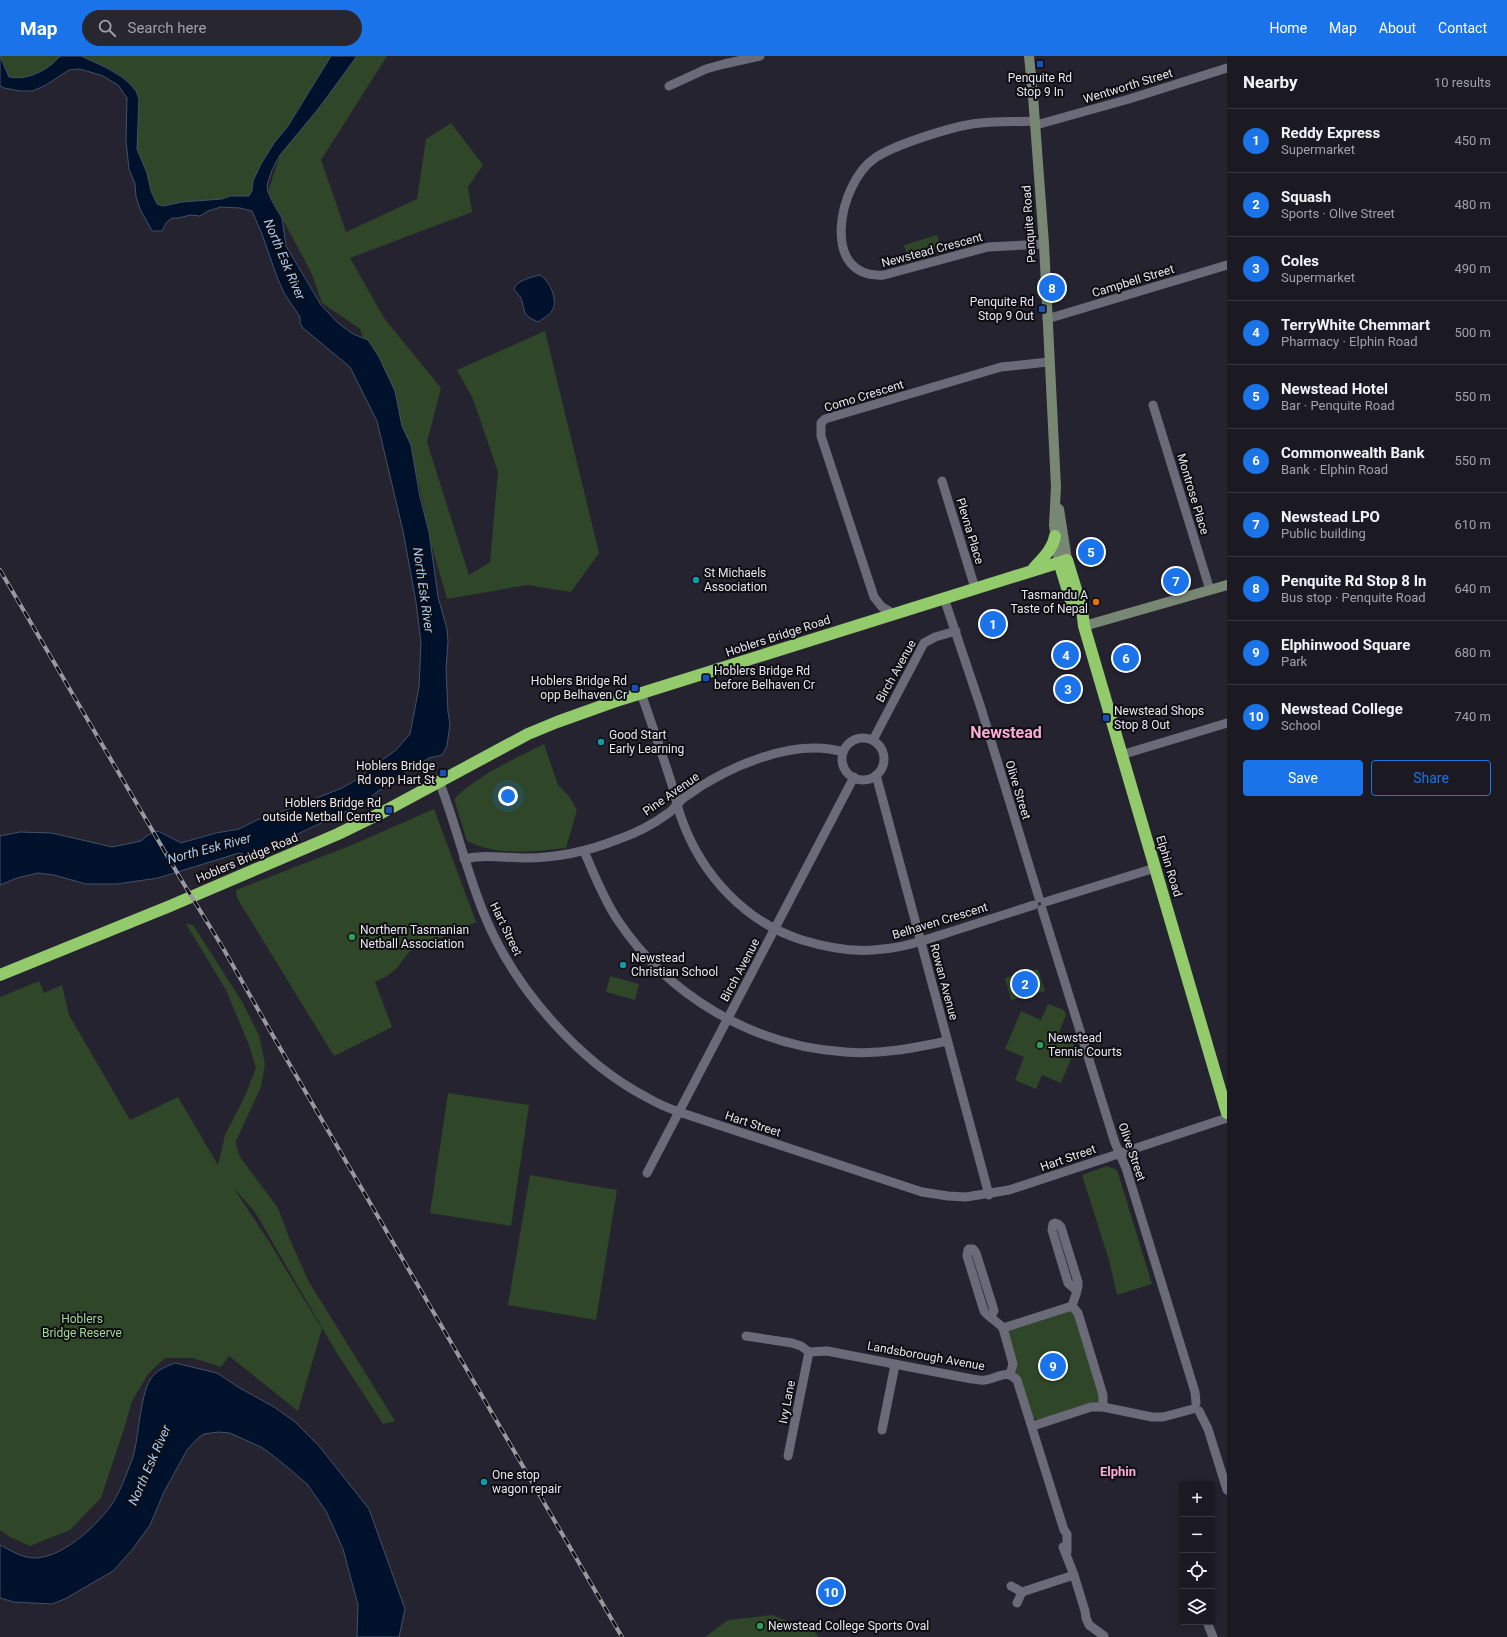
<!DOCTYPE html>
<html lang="en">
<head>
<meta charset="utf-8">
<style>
  :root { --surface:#1b1a23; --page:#282730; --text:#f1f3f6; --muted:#a0a1a6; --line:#393841; --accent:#1a73e8 }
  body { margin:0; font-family:Roboto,sans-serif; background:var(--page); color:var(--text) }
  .controls { position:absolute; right:12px; bottom:12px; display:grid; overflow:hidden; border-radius:4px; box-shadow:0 2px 10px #0003 }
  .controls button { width:36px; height:36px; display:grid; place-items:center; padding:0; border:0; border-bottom:1px solid var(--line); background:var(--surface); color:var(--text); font:20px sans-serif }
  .you { position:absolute; left:508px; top:740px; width:14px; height:14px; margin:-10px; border:3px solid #fff; border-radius:50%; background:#1a73e8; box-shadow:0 0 0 6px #1a73e833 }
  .badge { display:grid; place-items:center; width:26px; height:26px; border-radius:50%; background:var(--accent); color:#fff; font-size:13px; font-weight:700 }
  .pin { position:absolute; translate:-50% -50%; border:2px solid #fff; box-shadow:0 1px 4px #0006 }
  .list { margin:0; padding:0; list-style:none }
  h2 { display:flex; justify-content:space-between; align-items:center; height:52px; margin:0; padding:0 16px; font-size:17px }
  h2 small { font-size:13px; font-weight:400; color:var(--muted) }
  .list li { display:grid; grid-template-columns:26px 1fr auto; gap:12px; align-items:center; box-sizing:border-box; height:64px; padding:0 16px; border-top:1px solid var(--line) }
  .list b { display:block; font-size:15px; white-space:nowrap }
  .list p { margin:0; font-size:13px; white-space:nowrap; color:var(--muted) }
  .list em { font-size:13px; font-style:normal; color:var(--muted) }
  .actions { display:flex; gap:8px; padding:12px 16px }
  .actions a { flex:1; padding:9px 0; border:1px solid var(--accent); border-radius:4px; text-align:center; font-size:14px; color:var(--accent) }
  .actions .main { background:var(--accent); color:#fff }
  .icon { flex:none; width:22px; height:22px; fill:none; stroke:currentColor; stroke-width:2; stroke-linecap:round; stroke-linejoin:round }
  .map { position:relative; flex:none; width:1227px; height:1581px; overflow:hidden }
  header { display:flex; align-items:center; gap:24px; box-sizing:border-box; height:56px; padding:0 20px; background:var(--accent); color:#fff }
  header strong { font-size:19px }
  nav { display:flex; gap:22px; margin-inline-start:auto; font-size:14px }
  .search { width:280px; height:36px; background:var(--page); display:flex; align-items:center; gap:10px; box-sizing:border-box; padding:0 14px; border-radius:22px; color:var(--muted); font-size:15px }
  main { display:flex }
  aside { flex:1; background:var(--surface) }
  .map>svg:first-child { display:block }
  .green { fill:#2f4728 }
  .water { fill:#00112c; stroke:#455166 }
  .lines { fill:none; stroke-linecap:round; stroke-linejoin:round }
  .street { stroke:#6b6a78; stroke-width:9 }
  .secondary { stroke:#778774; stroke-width:10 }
  .highway { stroke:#92ca6c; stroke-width:12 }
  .rail-casing { stroke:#9a99a3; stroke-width:4 }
  .rail { stroke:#0d0d12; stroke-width:2.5; stroke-dasharray:8; stroke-linecap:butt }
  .transit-dot { fill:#1a4fb4; stroke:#0d0d12; stroke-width:1.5 }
  .culture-dot { fill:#0f9aa8; stroke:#0d0d12; stroke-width:1.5 }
  .food-dot { fill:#e8710a; stroke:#0d0d12; stroke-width:1.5 }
  .leisure-dot { fill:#2e9e5b; stroke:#0d0d12; stroke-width:1.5 }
  .labels { text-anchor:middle; stroke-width:4; stroke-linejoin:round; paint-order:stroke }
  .poi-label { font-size:12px; fill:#e7e6ee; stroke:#0d0d12; text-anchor:start }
  .street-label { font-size:12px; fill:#e7e6ee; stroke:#0d0d12 }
  .park-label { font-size:12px; fill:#a2d893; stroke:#0d0d12 }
  .water-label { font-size:13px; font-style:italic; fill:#abcbf3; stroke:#0d0d12 }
  .neighbourhood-label { font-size:13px; font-weight:bold; fill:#f8aed6; stroke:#0d0d12 }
  .district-label { font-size:16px; font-weight:bold; fill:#f8aed6; stroke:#0d0d12 }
</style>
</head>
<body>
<header>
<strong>Map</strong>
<div class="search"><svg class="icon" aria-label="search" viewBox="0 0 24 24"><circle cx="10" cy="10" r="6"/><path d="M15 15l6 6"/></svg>Search here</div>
<nav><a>Home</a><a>Map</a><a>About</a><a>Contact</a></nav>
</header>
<main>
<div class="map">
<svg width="1227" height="1581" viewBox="0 0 1227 1581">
  <rect width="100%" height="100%" fill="#24232f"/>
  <g class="green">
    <path d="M0,0H61C57,2 55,6 51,9C39,18 24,24 9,21Z"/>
    <path d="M81,0H331L288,70L274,87L261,108L253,125L252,135L249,140H230L222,143L182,146L163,150L157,148L151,135L147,117L137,93L139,43C131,18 102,10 81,0Z"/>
    <path d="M357,0H387L321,104L346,176L417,143L426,83L451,67L483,109L468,131L472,156L350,202L384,262L441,332L427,386L469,519L490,506L498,416L473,343L457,314L545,275L599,497L571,536L527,529L447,543L431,487L416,415L360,273L322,247L311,216L268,136L280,99Z"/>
    <path d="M937,179L941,193L908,203L904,189Z"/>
    <path d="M544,688L558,729L569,740L577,754L566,792C534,796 496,800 467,785L454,743C479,718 513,704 544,688Z"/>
    <path d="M434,753L476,866L409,896L397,912L387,920L375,926L392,971L334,1000L237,842L236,834L352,789Z"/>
    <path d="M186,868L193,869L241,944L259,979L265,1008L261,1031L236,1085V1089L240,1101L278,1152L290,1184L309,1226L395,1365L383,1368L335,1294L255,1156L233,1131L270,1187L322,1273L298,1355L229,1300L221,1311L193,1302H165L148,1318L132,1345L124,1373L101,1442L70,1474L30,1490L10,1481L0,1474V941L39,925L44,937L62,929L69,959L130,1064L178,1041L218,1109L225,1079L245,1040L256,1012L249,989L226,934Z"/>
    <path d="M1038,913L1045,935L1011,944L1005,922Z"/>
    <path d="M610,920L639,928L635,944L606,936Z"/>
    <path d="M1048,948L1064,954L1066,959L1058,979L1073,985L1075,993L1061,1027L1042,1019L1036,1033L1015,1024L1024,1001L1005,993L1021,955L1041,964Z"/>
    <path d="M448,1037L529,1049L511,1170L430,1157Z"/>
    <path d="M1107,1110L1117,1114L1152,1228L1117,1239L1109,1204L1082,1119Z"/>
    <path d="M530,1119L617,1134L596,1264L508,1249Z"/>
    <path d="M1070,1255L1075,1260L1100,1340L1099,1346L1096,1348L1037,1364L1032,1361L1015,1315L1008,1274Z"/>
    <path d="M772,1559L815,1576L818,1581H705L728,1564Z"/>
  </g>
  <g class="water">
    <path d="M0,0L9,21C24,24 39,18 51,9C55,6 57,2 61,0H81L105,11L122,21L130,28L136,35L139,43L137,93L147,117L151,135L157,148L163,150L182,146L222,143L230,140H249L252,135L253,125L261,108L274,87L288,70L331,0H357L319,52L280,99L272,114L267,129L268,136L273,147L282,162L286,190L321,249L338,267L353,278L368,284L379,301L395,335L402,370L411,389L420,441L429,476L438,541L447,573L448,586L446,613L448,656L450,668L447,690L442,699L429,702L389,727L365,745L355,751L266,793L251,797L249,801L246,802L243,798L239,797L158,822L117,828H86L54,819L38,817L17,822L0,829V780L20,776L52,777L112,791L141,785L148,779L158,775L181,787L216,777L239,773L257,764L294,751L342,732L363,720L369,712L374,710L396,694L410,678L419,631L421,587L416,546L403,475L377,365L350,311L303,272L300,267V261L284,237L277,221L262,178L252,155L240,152L221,151L208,155L200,160L190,159L179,162H172L166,167L162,175H152L140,153L136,141L135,128L129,113L126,85L127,42L118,29L103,20L80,13L69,14L46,29L33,35H20L4,32L0,30Z"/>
    <path d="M540,219C549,224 558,243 553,253C550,259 544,262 538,266L530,262L525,257L521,242L514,233C517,224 532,221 540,219Z"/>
    <path d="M175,1307L217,1317L238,1331L274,1351L294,1365L319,1390L346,1424L369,1453L405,1553L399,1581H357L358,1549L343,1493L326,1455L307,1428L286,1410L263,1392L230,1377L218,1376L204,1378L198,1382L187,1394L164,1436L150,1469L132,1494L113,1515L65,1543L52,1548L14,1546L0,1542V1489C10,1494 22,1502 34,1502C62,1502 94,1472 110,1451C120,1437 127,1417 133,1401C139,1380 140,1341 150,1324C156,1314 165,1311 175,1307Z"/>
  </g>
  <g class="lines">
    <g class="street">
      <path d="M669,30L706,13L724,8L760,0"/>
      <path d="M1035,65C1014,66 993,65 972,68C948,72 894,89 875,102C838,127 819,224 884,219L988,191L1044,188"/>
      <path d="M1036,69L1129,43L1227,12"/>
      <path d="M1047,263L1227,209"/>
      <path d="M1153,349L1210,534"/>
      <path d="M942,425L975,532"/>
      <path d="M944,542L981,652L1039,842"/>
      <path d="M894,558L882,551L874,541L821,380V367L825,363L1001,311L1048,306"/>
      <path d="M641,637C652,669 663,700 673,732C676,743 678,754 682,764C702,819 745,866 802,884C828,892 856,897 883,893C906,891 928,883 950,876C978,867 1006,858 1034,849"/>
      <circle cx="863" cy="703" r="21"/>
      <path d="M873,684L924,587L935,581L956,575"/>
      <path d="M1121,699L1227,667"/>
      <path d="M876,719L989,1139"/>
      <path d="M439,725C456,768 466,814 484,858C513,930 578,1006 648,1042C658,1048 668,1052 679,1056L922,1136L948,1140L966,1141L1009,1134L1227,1062"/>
      <path d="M584,795C594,818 603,842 617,863C668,940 753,990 845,996C880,999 914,992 947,985"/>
      <path d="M464,803C485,798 504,802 525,802C557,802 589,795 619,783C637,777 655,767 670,756C675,752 679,745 685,741C725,712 793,681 843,696"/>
      <path d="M1045,846L1155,812"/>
      <path d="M1042,853L1115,1087L1126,1112L1195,1336L1196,1347"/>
      <path d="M647,1117L854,721"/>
      <path d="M1072,1250C1074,1243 1079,1233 1078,1226L1061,1171L1058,1168L1055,1167L1053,1168L1052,1174L1068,1227L1076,1234"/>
      <path d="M991,1260L994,1255L993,1251L976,1197L973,1193H969L968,1194L967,1200L984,1255C986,1259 999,1267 1003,1272"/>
      <path d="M746,1280L792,1287L801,1290L809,1296L827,1295L972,1323C976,1323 981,1325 985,1324C998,1323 1005,1312 1017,1324L1064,1474L1067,1478V1496"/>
      <path d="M1010,1318L1013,1308L1003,1272L1072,1250L1078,1257L1103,1339V1351"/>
      <path d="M1199,1355L1208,1373L1227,1434"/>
      <path d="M1033,1370L1091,1351H1103L1152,1361H1163L1193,1353"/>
      <path d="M882,1374L895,1309"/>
      <path d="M788,1400L809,1296"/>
      <path d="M1063,1491L1074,1519L1085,1555L1086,1562L1089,1569L1104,1580"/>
      <path d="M1011,1530L1022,1536L1074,1519"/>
      <path d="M1017,1547L1022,1536"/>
      <path d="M1207,1566L1213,1581"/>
    </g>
    <g class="secondary">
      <path d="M1029,0L1033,40L1044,188L1056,431L1054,469L1059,506"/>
      <path d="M1059,453L1067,504"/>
      <path d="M1084,570L1227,529"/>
    </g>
    <g class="highway">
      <path d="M1060,509L1072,548"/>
      <path d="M1034,512C1042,503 1053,493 1055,480"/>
      <path d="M0,919L170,850L338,778L383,756L528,678L557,666L613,646L1067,504L1082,553L1084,570L1227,1057"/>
    </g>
    <g class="rail-casing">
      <path id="rail" d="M0,514L182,825L223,892L272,978L622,1581"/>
    </g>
    <use href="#rail" class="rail"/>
  </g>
  <g class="transit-dot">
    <rect x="1036" y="4" width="8" height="8" rx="2"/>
    <rect x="1038" y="249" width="8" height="8" rx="2"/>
    <rect x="702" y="618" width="8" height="8" rx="2"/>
    <rect x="631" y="628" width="8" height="8" rx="2"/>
    <rect x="1102" y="658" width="8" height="8" rx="2"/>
    <rect x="439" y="713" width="8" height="8" rx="2"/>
    <rect x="385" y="750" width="8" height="8" rx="2"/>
  </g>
  <g class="culture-dot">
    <circle cx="696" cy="524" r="4"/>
    <circle cx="601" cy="686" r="4"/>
    <circle cx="623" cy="909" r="4"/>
    <circle cx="484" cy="1426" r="4"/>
  </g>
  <circle class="food-dot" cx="1096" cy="546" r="4"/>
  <g class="leisure-dot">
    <circle cx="352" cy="881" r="4"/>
    <circle cx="1040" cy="989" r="4"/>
    <circle cx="760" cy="1570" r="4"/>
  </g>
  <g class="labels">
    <g class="poi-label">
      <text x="1040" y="26" text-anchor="middle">Penquite Rd<tspan x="1040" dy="14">Stop 9 In</tspan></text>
      <text x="1034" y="250" text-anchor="end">Penquite Rd<tspan x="1034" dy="14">Stop 9 Out</tspan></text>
      <text x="704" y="521">St Michaels<tspan x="704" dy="14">Association</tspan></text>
      <text x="1088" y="543" text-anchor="end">Tasmandu A<tspan x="1088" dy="14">Taste of Nepal</tspan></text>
      <text x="714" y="619">Hoblers Bridge Rd<tspan x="714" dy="14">before Belhaven Cr</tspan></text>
      <text x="627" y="629" text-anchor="end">Hoblers Bridge Rd<tspan x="627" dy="14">opp Belhaven Cr</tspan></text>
      <text x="1114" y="659">Newstead Shops<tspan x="1114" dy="14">Stop 8 Out</tspan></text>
      <text x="609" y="683">Good Start<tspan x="609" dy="14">Early Learning</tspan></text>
      <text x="435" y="714" text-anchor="end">Hoblers Bridge<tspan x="435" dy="14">Rd opp Hart St</tspan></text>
      <text x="381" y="751" text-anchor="end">Hoblers Bridge Rd<tspan x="381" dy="14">outside Netball Centre</tspan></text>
      <text x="360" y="878">Northern Tasmanian<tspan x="360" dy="14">Netball Association</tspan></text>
      <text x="631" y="906">Newstead<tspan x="631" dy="14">Christian School</tspan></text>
      <text x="1048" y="986">Newstead<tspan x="1048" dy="14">Tennis Courts</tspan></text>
      <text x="492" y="1423">One stop<tspan x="492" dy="14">wagon repair</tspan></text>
      <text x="768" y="1574">Newstead College Sports Oval</text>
    </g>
    <g class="street-label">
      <text transform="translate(1128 30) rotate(-17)" y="4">Wentworth Street</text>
      <text transform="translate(1029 168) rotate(-94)" y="4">Penquite Road</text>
      <text transform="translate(932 194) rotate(-15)" y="4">Newstead Crescent</text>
      <text transform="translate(1133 225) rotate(-17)" y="4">Campbell Street</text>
      <text transform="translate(864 340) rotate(-17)" y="4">Como Crescent</text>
      <text transform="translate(1193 438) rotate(73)" y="4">Montrose Place</text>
      <text transform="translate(970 475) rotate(73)" y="4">Plevna Place</text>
      <text transform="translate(778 580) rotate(-18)" y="4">Hoblers Bridge Road</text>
      <text transform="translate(896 615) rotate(-61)" y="4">Birch Avenue</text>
      <text transform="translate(1018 734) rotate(73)" y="4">Olive Street</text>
      <text transform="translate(671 738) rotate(-35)" y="4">Pine Avenue</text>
      <text transform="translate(247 802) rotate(-23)" y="4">Hoblers Bridge Road</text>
      <text transform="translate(1169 810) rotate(73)" y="4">Elphin Road</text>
      <text transform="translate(940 865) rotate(-17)" y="4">Belhaven Crescent</text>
      <text transform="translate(506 873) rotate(64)" y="4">Hart Street</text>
      <text transform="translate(740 914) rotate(-62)" y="4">Birch Avenue</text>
      <text transform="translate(944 926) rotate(75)" y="4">Rowan Avenue</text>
      <text transform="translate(753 1068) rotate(18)" y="4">Hart Street</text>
      <text transform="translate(1132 1096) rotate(71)" y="4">Olive Street</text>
      <text transform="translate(1068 1102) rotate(-19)" y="4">Hart Street</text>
      <text transform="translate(926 1300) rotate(10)" y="4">Landsborough Avenue</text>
      <text transform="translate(787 1346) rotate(-79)" y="4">Ivy Lane</text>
    </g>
    <g class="park-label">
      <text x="82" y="1267">Hoblers<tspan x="82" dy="14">Bridge Reserve</tspan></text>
    </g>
    <g class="water-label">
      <text transform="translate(285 203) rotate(67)" y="5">North Esk River</text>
      <text transform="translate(424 534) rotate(82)" y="5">North Esk River</text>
      <text transform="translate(209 792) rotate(-15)" y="5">North Esk River</text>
      <text transform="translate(149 1409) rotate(-66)" y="5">North Esk River</text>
    </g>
    <g class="neighbourhood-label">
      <text x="1118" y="1420">Elphin</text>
    </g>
    <g class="district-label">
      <text x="1006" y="682">Newstead</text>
    </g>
  </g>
</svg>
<div class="controls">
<button>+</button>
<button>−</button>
<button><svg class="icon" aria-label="locate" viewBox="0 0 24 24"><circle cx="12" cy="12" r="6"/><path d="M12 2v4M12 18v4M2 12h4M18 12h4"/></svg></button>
<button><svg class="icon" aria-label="layers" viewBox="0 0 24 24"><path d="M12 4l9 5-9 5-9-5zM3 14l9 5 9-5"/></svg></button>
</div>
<div class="you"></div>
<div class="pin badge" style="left:993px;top:568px">1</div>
<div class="pin badge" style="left:1025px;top:928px">2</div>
<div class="pin badge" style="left:1068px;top:633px">3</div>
<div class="pin badge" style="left:1066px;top:599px">4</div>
<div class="pin badge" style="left:1091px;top:496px">5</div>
<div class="pin badge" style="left:1126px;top:602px">6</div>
<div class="pin badge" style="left:1176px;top:525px">7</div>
<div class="pin badge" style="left:1052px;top:232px">8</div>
<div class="pin badge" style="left:1053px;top:1310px">9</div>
<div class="pin badge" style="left:831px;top:1536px">10</div>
</div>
<aside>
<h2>Nearby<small>10 results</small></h2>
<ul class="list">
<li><span class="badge">1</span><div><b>Reddy Express</b><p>Supermarket</p></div><em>450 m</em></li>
<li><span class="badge">2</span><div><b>Squash</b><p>Sports · Olive Street</p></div><em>480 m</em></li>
<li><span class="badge">3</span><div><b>Coles</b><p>Supermarket</p></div><em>490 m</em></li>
<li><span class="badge">4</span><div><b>TerryWhite Chemmart</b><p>Pharmacy · Elphin Road</p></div><em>500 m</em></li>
<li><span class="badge">5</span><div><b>Newstead Hotel</b><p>Bar · Penquite Road</p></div><em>550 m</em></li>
<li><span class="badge">6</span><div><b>Commonwealth Bank</b><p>Bank · Elphin Road</p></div><em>550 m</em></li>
<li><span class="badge">7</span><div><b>Newstead LPO</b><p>Public building</p></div><em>610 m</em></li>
<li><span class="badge">8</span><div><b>Penquite Rd Stop 8 In</b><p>Bus stop · Penquite Road</p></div><em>640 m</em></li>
<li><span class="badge">9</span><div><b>Elphinwood Square</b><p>Park</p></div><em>680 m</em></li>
<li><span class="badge">10</span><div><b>Newstead College</b><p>School</p></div><em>740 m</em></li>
</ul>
<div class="actions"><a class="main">Save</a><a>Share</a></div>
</aside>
</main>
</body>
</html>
